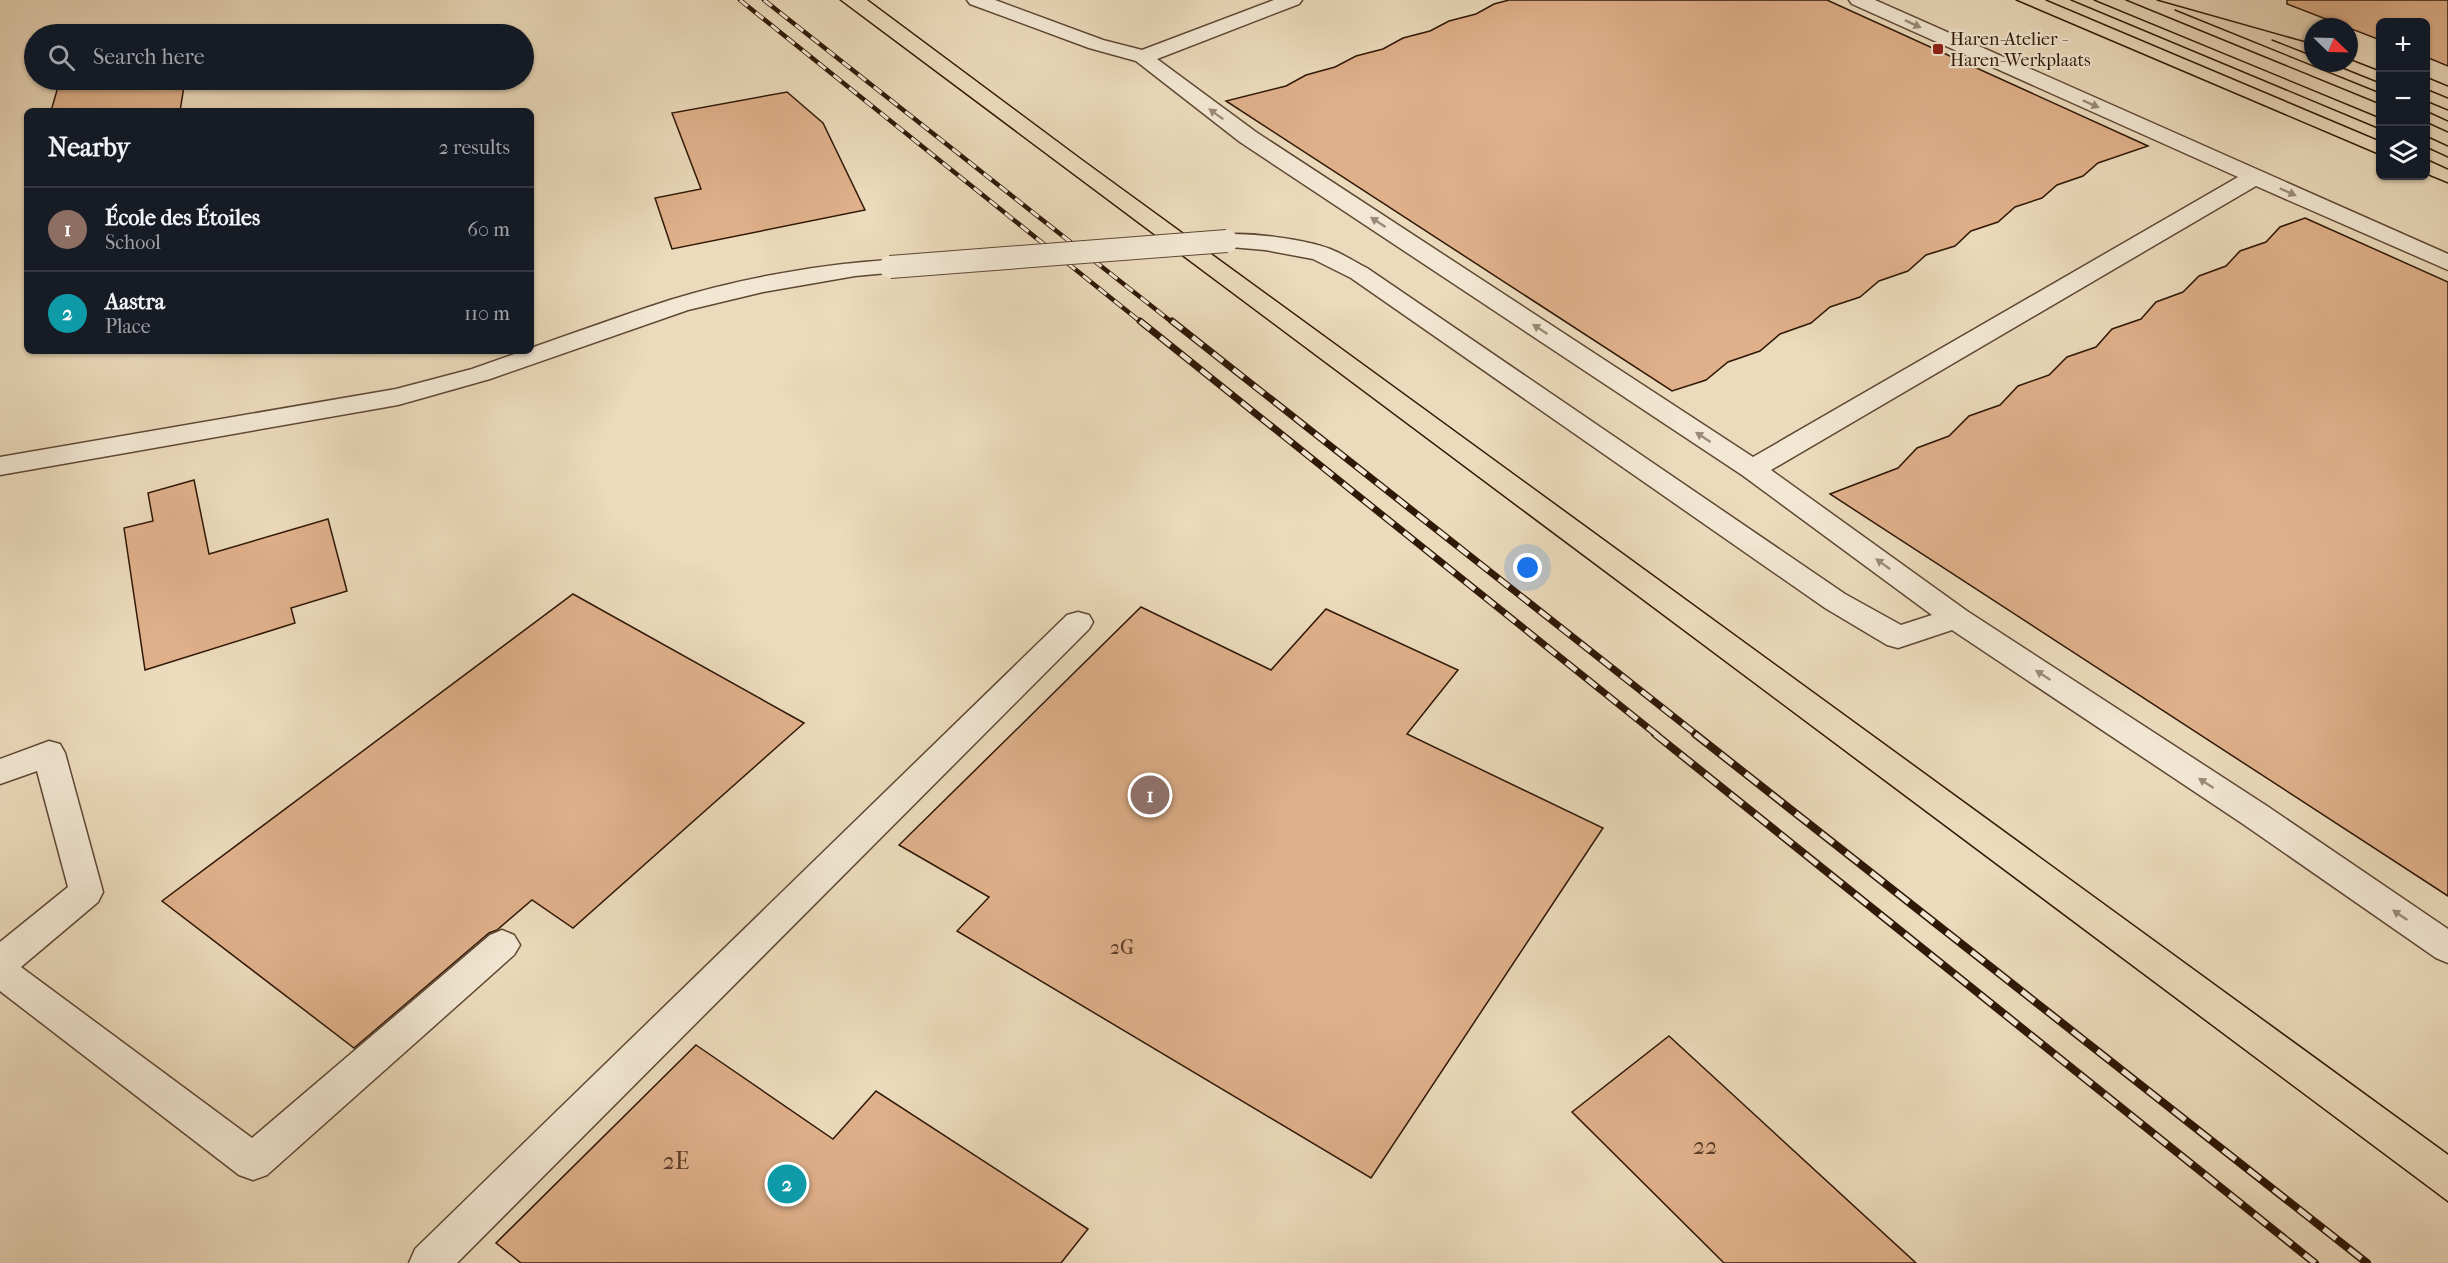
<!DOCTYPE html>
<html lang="en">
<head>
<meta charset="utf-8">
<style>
  :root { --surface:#171b24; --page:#20242c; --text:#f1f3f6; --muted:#9ea1a6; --line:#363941; --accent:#1a73e8 }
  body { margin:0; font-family:"IM FELL French Canon",serif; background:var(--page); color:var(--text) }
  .controls { position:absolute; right:18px; top:18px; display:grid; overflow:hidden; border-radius:9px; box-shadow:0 2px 4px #0004 }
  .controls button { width:54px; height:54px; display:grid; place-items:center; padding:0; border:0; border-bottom:2px solid var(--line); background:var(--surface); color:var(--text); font:30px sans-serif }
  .compass { position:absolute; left:2304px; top:18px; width:54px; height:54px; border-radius:50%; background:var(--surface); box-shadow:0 2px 4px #0004; rotate:113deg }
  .you { position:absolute; left:1528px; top:568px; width:21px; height:21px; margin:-15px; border:4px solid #fff; border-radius:50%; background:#1a73e8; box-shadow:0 0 0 9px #1a73e833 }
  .badge { display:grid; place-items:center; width:39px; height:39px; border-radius:50%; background:var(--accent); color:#fff; font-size:20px; font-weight:700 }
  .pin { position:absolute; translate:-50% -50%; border:3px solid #fff; box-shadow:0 2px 6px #0006 }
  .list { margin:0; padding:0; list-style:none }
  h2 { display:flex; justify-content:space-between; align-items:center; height:78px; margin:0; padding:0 24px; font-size:26px }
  h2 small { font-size:20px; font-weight:400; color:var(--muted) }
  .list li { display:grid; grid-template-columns:39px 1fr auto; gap:18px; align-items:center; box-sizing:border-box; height:84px; padding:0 24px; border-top:2px solid var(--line) }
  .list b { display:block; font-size:22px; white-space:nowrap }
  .list p { margin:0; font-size:20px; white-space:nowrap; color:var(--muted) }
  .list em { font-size:20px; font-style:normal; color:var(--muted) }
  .icon { flex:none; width:33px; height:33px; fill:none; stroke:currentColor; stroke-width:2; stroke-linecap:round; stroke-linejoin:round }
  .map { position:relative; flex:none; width:2448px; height:1263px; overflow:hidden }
  .search { position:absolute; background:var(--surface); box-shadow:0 2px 4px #0004; left:24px; top:24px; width:510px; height:66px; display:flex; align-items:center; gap:15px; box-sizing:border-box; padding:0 21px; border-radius:33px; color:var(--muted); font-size:22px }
  .panel { position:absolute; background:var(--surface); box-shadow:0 2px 4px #0004; left:24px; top:108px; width:510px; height:246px; border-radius:9px }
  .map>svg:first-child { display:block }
  .building { fill:#dfb08a; stroke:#301807; stroke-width:1.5 }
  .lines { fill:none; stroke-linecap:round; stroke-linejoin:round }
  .lane-casing { stroke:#5f4834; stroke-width:3 }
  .lane { fill:#f2e7d3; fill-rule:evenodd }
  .tram { stroke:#301807; stroke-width:1.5 }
  .rail-far2-casing { stroke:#301807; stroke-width:4.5 }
  .rail-far1-casing { stroke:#301807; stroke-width:7 }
  .rail-casing { stroke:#301807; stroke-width:8 }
  .rail-far2 { stroke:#f2e7d3; stroke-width:3; stroke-dasharray:10; stroke-linecap:butt }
  .rail-far1 { stroke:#f2e7d3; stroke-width:4.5; stroke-dasharray:13; stroke-linecap:butt }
  .rail { stroke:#f2e7d3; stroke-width:5; stroke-dasharray:16; stroke-linecap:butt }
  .lane-bridge-casing { stroke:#5f4834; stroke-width:24; stroke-linecap:butt }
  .lane-bridge { stroke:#f2e7d3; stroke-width:22 }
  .oneway { fill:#9b8a77 }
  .poi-dot { fill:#8f2418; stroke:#f2e7d3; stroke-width:2 }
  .labels { text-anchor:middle; stroke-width:4.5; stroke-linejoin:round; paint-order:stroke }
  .far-poi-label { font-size:18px; fill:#301807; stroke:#f2e7d3; text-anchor:start }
  .number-label { font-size:20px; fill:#5c3e28 }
  .near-number-label { font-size:24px; fill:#5c3e28 }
</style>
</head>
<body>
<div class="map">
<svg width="2448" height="1263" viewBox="0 0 2448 1263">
  <rect width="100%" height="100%" fill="#ebdabb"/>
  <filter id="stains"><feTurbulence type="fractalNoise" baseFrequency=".00333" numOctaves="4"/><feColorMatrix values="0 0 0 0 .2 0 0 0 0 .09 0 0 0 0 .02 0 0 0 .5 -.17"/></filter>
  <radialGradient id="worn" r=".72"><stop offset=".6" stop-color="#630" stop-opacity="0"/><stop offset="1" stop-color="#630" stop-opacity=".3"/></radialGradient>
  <g class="building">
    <path d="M1509,0H1827L2148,146L2098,163L2083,176L2057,185L2042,198L2015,207L1998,222L1971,231L1955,246L1926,255L1908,271L1879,281L1860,297L1830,307L1811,323L1780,334L1760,351L1728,362L1706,380L1672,391L1226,101L1286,86L1306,75L1335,67L1356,56L1383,49L1403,38L1430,31L1449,21L1476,14L1494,4Z"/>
    <path d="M2287,0H2448V66L2426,57V22H2380V40L2287,4Z"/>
    <path d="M195,27L194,34H137Z"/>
    <path d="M60,80H185L180,111H51Z"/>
    <path d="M787,92L823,123L865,210L672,249L655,198L701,189L672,113Z"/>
    <path d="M2305,218L2448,282V896L1830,494L1898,468L1917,448L1949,436L1969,416L2000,405L2018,386L2049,375L2067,357L2096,347L2112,329L2141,319L2156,302L2183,292L2199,276L2226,266L2240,251L2266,242L2280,227Z"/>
    <path d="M194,480L209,554L328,519L347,591L291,608L295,623L145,670L124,528L153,521L148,493Z"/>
    <path d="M573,594L804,723L573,928L532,900L497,930L489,933L354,1048L162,901Z"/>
    <path d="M1141,607L1271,670L1326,609L1458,670L1407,734L1603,828L1371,1178L957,931L989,897L899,845Z"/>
    <path d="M1669,1036L1916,1263H1724L1572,1112Z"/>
    <path d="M696,1045L833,1139L876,1091L1088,1229L1061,1263H521L496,1243Z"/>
  </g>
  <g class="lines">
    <g class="lane-casing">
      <g id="lane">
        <path d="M967,0H995L1103,40L1142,50L1274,0H1302L1299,4L1157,59L1256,132L1753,457L2238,177L1852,4L1849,0H1875L2448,254V270L2256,186L1771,470L1967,611L2267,806L2448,929V963L2436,958L2243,824L1952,630L1898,648L1887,645L1825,608L1351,278L1313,259L1265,250L1219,246L1215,241L1219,236C1241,230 1308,240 1330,249C1343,254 1355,262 1367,268L1845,594L1901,625L1932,615L1742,475L1240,142L1136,61L1089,48L970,4Z"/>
        <path d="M890,260L898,262L902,267L898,272L855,276L763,292L688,310L490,379L398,405L0,475V457L396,389L472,369L523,351H531V348C577,332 623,315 670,300C737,279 820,264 890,260Z"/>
        <path d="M1078,612L1089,615L1093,622L1089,629L457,1263H409L415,1249L1067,615Z"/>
        <path d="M49,741L60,744L65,753L103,892L98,902L21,967L252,1138L490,935L502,930L514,935L520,945L514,955L267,1175L253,1180L239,1175L0,991V942L68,887L37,771L0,784V759Z"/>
      </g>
    </g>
    <use href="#lane" class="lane"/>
    <g class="tram">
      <path d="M840,0L2448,1202"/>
      <path d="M868,0L1083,160L2448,1154"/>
      <path d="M2016,0L2380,155"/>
      <path d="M2046,0L2380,141"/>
      <path d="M2071,0L2380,129"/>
      <path d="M2094,0L2380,118"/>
      <path d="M2126,0L2380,104"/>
      <path d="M2157,0L2313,44"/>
      <path d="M2175,10L2380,93"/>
      <path d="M2272,40L2313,56"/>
      <path d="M2349,59L2380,71"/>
      <path d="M2330,63L2380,83"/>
      <path d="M2426,77L2448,86"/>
      <path d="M2426,89L2448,98"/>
      <path d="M2426,101L2448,110"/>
      <path d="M2426,111L2448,121"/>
      <path d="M2426,122L2448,132"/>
      <path d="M2426,136L2448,146"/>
      <path d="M2426,147L2448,157"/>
      <path d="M2426,159L2448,169"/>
      <path d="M2426,174L2448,183"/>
    </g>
    <g class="rail-far2-casing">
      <g id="rail-far2">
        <path d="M740,0L1142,323"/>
        <path d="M764,0L1173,323"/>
      </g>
    </g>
    <g class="rail-far1-casing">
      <g id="rail-far1">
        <path d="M1140,321L1657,735"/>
        <path d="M1172,321L1697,735"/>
      </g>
    </g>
    <g class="rail-casing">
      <g id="rail">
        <path d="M1655,734L2315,1263"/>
        <path d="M1695,734L2367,1263"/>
      </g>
    </g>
    <use href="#rail-far2" class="rail-far2"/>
    <use href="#rail-far1" class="rail-far1"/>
    <use href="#rail" class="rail"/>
    <g class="lane-bridge-casing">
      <path id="lane-bridge" d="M890,267L1227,241"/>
    </g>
    <use href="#lane-bridge" class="lane-bridge"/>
  </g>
  <defs><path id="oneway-solid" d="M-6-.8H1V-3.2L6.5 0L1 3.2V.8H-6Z" transform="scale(1.5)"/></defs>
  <g class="oneway">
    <use href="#oneway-solid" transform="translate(1913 24) rotate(25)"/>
    <use href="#oneway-solid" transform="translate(2091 104) rotate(24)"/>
    <use href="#oneway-solid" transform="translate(1216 114) rotate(-144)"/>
    <use href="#oneway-solid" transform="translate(2288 192) rotate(24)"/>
    <use href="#oneway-solid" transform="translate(1378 222) rotate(-147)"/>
    <use href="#oneway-solid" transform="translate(1540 329) rotate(-147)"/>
    <use href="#oneway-solid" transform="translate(1703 437) rotate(-147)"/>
    <use href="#oneway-solid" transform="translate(1883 564) rotate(-144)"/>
    <use href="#oneway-solid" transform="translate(2043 675) rotate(-147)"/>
    <use href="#oneway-solid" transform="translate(2206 783) rotate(-147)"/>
    <use href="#oneway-solid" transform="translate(2400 915) rotate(-146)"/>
  </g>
  <rect class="poi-dot" x="1932" y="43" width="12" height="12" rx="3"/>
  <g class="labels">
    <g class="far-poi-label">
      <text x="1950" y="45">Haren-Atelier -<tspan x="1950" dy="21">Haren-Werkplaats</tspan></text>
    </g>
    <g class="number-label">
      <text x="1122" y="954">2G</text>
    </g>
    <g class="near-number-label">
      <text x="1705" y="1154">22</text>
      <text x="676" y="1169">2E</text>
    </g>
  </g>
  <rect width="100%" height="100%" filter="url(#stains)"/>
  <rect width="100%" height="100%" fill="url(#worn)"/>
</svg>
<div class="controls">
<button>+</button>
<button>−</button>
<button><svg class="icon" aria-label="layers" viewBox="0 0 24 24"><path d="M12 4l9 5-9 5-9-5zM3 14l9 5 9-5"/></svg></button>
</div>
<svg class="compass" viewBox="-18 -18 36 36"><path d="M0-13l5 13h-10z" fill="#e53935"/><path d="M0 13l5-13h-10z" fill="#9ea1a6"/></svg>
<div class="you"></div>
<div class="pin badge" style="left:1150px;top:795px;background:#8d6e63">1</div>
<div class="pin badge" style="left:787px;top:1184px;background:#0f9aa8">2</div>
<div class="search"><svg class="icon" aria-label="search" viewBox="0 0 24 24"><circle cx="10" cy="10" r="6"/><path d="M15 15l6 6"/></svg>Search here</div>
<section class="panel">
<h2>Nearby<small>2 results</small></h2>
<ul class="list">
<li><span class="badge" style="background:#8d6e63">1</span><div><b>École des Étoiles</b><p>School</p></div><em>60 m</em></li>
<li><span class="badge" style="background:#0f9aa8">2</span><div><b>Aastra</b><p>Place</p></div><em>110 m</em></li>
</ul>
</section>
</div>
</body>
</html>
